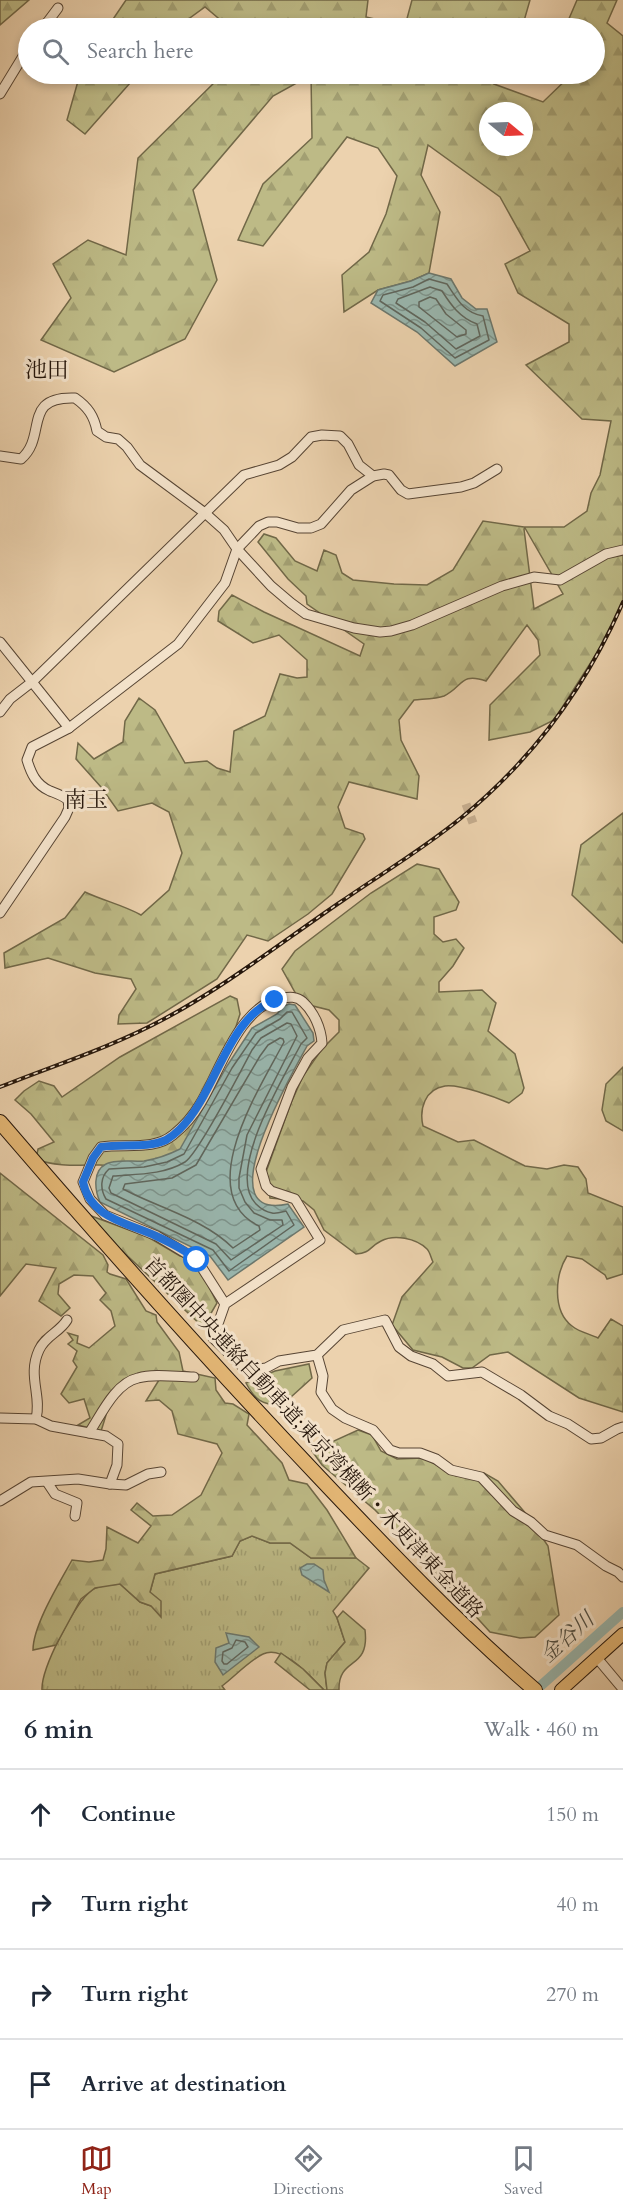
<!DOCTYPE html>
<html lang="en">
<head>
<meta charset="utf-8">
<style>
  :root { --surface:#fff; --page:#f2f2f3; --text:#1f2937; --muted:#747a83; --line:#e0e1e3; --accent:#8f2418 }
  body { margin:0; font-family:Cardo,"Noto Serif JP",serif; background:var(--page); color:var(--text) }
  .compass { position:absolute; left:479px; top:102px; width:54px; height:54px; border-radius:50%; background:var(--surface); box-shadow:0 3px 9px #0003; rotate:109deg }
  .stop { position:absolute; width:18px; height:18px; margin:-14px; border:4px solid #1a73e8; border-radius:50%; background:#fff }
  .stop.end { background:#1a73e8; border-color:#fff; box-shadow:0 2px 6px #0008 }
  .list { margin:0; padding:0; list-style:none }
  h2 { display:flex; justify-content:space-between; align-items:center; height:78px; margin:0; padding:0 24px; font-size:26px }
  h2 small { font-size:20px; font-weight:400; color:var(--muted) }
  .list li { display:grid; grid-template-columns:39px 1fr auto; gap:18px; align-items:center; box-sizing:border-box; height:90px; padding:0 24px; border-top:2px solid var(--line) }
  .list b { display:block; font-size:22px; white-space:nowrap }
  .list em { font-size:20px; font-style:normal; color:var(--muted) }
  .icon { flex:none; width:33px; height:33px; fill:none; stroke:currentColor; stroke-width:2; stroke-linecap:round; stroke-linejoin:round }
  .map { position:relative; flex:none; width:623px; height:1690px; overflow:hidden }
  .search { position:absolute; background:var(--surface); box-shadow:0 3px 9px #0003; left:18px; right:18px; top:18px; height:66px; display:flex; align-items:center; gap:15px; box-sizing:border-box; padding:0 21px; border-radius:33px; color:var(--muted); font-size:22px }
  .sheet { height:438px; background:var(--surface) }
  nav { display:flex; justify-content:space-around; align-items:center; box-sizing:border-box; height:84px; border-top:2px solid var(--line); background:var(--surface); font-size:16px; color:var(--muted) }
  nav a { display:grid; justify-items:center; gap:3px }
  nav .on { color:var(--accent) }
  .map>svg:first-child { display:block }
  .grass { fill:url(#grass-tufts); stroke:#716848; stroke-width:1.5 }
  .forest { fill:url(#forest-firs); stroke:#716848; stroke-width:1.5; fill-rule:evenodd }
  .water { fill:url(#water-waves); stroke:#6b776d; stroke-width:1.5 }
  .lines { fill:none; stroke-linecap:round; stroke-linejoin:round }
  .shore { stroke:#5f665d; stroke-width:1.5 }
  .river { stroke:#99b7af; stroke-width:10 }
  .minor-tunnel { stroke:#c4ac8d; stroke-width:9; stroke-dasharray:9 4.5; stroke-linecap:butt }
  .minor-casing { stroke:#574534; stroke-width:11 }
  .major-casing { stroke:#25160b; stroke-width:14 }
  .highway-casing { stroke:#25160b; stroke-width:16 }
  .minor { stroke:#f3e2ca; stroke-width:9 }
  .major { stroke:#e6b977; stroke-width:12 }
  .highway { stroke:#e6b977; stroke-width:14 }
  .rail-casing { stroke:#25160b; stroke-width:4 }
  .rail { stroke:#f3e2ca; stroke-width:1.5; stroke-dasharray:4.5; stroke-linecap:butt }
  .route { stroke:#1a73e8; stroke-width:8 }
  .labels { text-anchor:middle; stroke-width:6; stroke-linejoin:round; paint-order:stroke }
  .street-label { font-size:20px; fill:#25160b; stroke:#f3e2ca }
  .water-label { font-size:21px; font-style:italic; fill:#4e4e44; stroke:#f3e2ca }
  .quarter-label { font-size:22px; fill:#25160b; stroke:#f3e2ca }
</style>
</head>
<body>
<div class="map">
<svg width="623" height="1690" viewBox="0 0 623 1690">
  <defs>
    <pattern id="grass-tufts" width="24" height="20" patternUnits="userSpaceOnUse" patternTransform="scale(1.5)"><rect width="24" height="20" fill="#bdba86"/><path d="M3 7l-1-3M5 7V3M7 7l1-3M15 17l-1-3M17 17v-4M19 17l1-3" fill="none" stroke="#a29f72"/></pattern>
    <pattern id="forest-firs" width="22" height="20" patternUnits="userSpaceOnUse" patternTransform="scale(1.5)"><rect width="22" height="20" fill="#bdba86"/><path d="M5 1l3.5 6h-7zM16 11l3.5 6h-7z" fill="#a29f72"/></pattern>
    <pattern id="water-waves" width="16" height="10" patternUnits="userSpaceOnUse" patternTransform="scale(1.5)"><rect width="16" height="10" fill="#99b7af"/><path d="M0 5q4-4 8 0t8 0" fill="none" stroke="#7d948d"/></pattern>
  </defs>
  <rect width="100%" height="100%" fill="#ecd2ae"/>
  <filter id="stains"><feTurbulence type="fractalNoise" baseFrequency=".00333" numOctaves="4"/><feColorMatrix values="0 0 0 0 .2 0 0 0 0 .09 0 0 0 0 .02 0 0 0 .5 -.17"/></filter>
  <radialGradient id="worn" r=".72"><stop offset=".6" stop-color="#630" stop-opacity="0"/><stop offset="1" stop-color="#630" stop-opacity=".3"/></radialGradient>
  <path class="grass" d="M252,1536L270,1543H290L311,1558H356L369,1568L333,1611L337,1618L345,1642L327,1663L325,1673L327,1690H324C311,1677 283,1644 263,1654C250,1660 234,1677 222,1686L225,1690H42C41,1668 75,1603 92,1590C99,1585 111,1585 120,1584L140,1602L151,1606L150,1592L155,1574L232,1556L240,1541Z"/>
  <g class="forest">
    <path d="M0,0H29L0,25Z"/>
    <path d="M126,0H368L366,17L405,26L412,0H530L522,28H230L205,7L176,28H107Z"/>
    <path d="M577,0H617L607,23L623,36V602L602,645L554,720L530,732L489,740L490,705L540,655L538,640L527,625L486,681C460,672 463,687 444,696C436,699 423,699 414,700L399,720L401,740L419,776L417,799L349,782L338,807L345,828L363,834L365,839L332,894L308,914L268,941L247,935L217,979L147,1023L118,1024L119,1015L136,989L131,979L95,973L48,958L5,968L4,953L65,918L85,892C104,901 123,905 141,915L169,890L182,853L169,812L152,803L118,811L101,787L76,759L78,743L94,759L123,742L125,721L139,698L155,710L185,763L207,761L217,768L230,772L234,731L265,716L280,674L297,678L307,677V660L279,635L253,643L218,621L219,611L232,595L264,612L360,656L364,644L307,604L306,596L288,579L258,542L264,534L276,538L295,561L317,571L324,550L336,555L342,573L353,580L394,584L427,585L453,570L483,521L524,527H564L587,511L591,493L600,475L611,421L582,419L526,365L569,342V324L518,293L505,264L530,251L500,197L428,145L421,175L440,212L429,273L411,281L378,290L344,312L342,275L369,252L386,214L397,176L378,148L347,137L263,246L238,240L263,184L312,138L311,75L273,96L193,190L217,280L185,339L114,372L41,340L71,298L53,264L88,240L126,255L138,158L223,74H500L494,84L543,102L572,74H594V28H565ZM488,111H524V147H488ZM525,528L563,594L534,609L524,529Z"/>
    <path d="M80,74H138L85,134L67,120Z"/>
    <path d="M623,813V943L572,895L581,845Z"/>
    <path d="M417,864L439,869L459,902L456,910L434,917V934L443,942L456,939L464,948L453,966L439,982V992L482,990L496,1003L488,1031L515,1054L524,1088L522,1093L509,1103C495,1097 460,1084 445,1086C425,1089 419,1109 423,1126L458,1142L474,1140L525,1166L547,1169L564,1165L578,1167L586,1179L588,1193L623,1207V1274L607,1279L605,1275L582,1259L567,1256C555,1275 552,1311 572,1326C579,1332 590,1334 598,1338L611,1319L623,1326V1412L579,1398L508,1352L490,1355L472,1368H463L442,1357L413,1350L392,1325L402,1297L433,1262C431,1258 430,1252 427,1249C416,1238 394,1234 381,1241C369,1247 371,1253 356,1254L324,1230L314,1210L303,1201L270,1198L266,1172L291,1103L303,1076L322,1049L339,1032V1020L329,1010L301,1003L282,969L295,951L371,893Z"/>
    <path d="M230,996L237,999L240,1014C227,1053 211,1121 181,1149C166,1162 119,1166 100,1165C79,1165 55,1167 36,1159L38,1149L54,1142L31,1114L15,1100L24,1091L39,1081L54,1086L62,1097L120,1057Z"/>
    <path d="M623,1067V1131L606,1121L602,1110L606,1084Z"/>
    <path d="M0,1173L103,1255L108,1265L107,1272L110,1274L126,1279L146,1311L156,1315L157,1322L179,1352L183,1371L215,1378L216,1390L225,1403L233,1404L249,1414L247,1425L282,1463L289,1480L307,1484L327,1510L356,1558H311L290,1543H270L252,1536L240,1541L232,1556L155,1574L150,1592L161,1601V1617L151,1606L140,1602L120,1584L95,1588L81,1599L56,1645L33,1650C33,1625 60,1582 72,1560L89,1562L103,1560L106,1549L107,1527L138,1543L151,1526L131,1510L137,1503L153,1516L172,1515L201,1495L222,1453L217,1444L178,1434L172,1411L159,1400L146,1401L159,1380L155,1374C112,1371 112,1399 101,1431L78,1425L90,1418L84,1399L69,1403L61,1394L77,1367L73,1361L77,1351L68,1344L73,1340L68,1333L78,1336L77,1343L89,1348L115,1326L111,1311L100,1300L106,1293L93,1276L74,1275L59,1284L58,1294L70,1308L61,1316L39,1301L56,1268L26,1264L0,1296Z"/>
    <path d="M86,1214L148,1237L180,1256L199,1260L203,1275L217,1303L203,1327L100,1230Z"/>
    <path d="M309,1364L312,1378L281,1406C261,1404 255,1400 246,1383L275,1371Z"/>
    <path d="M358,1430L372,1435L381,1451L397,1459L424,1458L456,1476L484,1473L498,1481L527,1515L548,1546L559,1615L535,1637L520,1638L490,1632L422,1557L375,1510L322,1465L312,1451Z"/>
    <path d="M343,1611L365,1630C370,1671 338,1656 339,1690H327L325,1673L327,1663L345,1642L337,1618Z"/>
    <path d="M281,1653L303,1669L324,1690H310L275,1662Z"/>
  </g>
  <g class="water">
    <path d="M429,273L451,279L462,298L476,309H487L497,342L455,366L417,332L371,303L378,290L411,281Z"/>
    <path d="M289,1004L295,1005L313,1033L314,1041L307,1046C294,1071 204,1222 288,1204L304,1227L228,1280L210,1256L100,1202C95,1191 92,1171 106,1164C115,1159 133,1162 144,1161C157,1159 168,1155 180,1149L227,1066L252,1028L277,1014L284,1006Z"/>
    <path d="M307,1564H314L323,1570L324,1580L329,1592L302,1575L300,1568Z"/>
    <path d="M226,1633L249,1637L259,1647L223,1675L215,1662L216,1648L229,1643Z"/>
  </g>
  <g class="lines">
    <g class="shore">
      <path d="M429,279L447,284C457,299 464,313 483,316L489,340L455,358L421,328L380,301L383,295L413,287Z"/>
      <path d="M430,287L442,291C451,305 460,318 477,324L480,336L456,349L425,322L396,303L398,299Z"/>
      <path d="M430,297L436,299L446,314L466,330V334L457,337L419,307V302Z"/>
      <path d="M287,1012H292L307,1038L301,1044C284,1077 225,1172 256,1204C260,1208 266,1212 272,1213C276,1214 282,1212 286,1211L294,1225L229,1271L213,1250L106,1199C100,1189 100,1177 109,1169L144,1167L167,1162L184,1154L232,1068L256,1033L280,1019Z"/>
      <path d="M287,1023L291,1024L297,1036L247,1135L239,1178V1188L245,1202L254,1213L270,1220H282L283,1225L231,1260L216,1244L111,1193L109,1188L113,1176C138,1174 163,1175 185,1162C198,1154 242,1069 252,1050L261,1038Z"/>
      <path d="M280,1038L283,1039L284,1042C261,1086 191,1193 259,1226L260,1230L233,1248C204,1219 159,1208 123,1189L125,1184L172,1178L196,1165L260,1056L268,1045Z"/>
      <path d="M236,1640L245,1642L248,1647L227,1664H224L222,1661L223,1652L232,1648Z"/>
    </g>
    <path class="river" d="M536,1690L623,1612"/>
    <path class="minor-tunnel" d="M466,804L473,823"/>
    <g class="minor-casing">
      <g id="minor">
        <path d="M43,28L58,8"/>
        <path d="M0,94L28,48"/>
        <path d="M0,456L21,459C48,436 21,396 75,398C88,407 94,416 97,431L106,437L118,439L127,447L140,465L205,513L224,530L237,549L271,586L291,603L306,614L354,628L380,632L391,631L412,625L502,586L534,577L560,580L606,554L623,550"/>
        <path d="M0,642L69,728"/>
        <path d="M0,712L10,699L32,682L244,475L279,465L292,457L311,437L322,435L340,436L348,444L359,465L373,476"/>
        <path d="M0,913L65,817L69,808L68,800C62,795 58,794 50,791C36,785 31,773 27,760L32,747L69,728L178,644L225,583L237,549L259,526L268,522H277L298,528H311L321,524L351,490L373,476L384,474L389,475L401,490L408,494L461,487L474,483L497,469"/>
        <path d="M225,1304L197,1260L157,1236L105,1215L90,1199L83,1182L93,1158L101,1147C124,1143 154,1151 173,1135C183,1127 193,1116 200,1104C220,1072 239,1005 282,998C289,997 297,996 303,1002C314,1012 321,1028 322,1043L308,1058L292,1087L261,1169L266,1186L271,1191L295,1199L320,1240L225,1304L213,1338L247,1371L266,1368L279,1361L317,1355L343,1330L385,1320L399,1347L411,1356L433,1364L448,1376L482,1372L521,1395L549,1416L568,1424L591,1439L601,1438L617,1429L623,1427"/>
        <path d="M317,1355L323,1376L321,1392L332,1409L345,1418L373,1430L390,1450L399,1453H420L436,1459L451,1470L481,1477L513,1511L531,1522L545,1535L577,1545L606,1566L618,1572L623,1577"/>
        <path d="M0,1418L36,1419L51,1426L106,1436L118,1444L117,1465L110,1484"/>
        <path d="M36,1419C42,1395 27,1376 39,1350C46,1335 59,1333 67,1320"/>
        <path d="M89,1433C101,1415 115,1383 138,1378C155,1373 176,1377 194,1377"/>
        <path d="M47,1482L55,1494L77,1503L75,1516"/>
        <path d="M0,1501L31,1482L78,1479L110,1484L126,1485L148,1474L161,1472"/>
        <path d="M597,1658L623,1689"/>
      </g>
    </g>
    <g class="major-casing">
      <path id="major" d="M561,1690L623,1634"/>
    </g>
    <g class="highway-casing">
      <path id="highway" d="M0,1122C104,1243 209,1361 319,1477C388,1550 458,1624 535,1690"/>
    </g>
    <use href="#minor" class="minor"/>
    <use href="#major" class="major"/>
    <use href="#highway" class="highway"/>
    <g class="rail-casing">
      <path id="rail" d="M0,1087C55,1065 112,1047 164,1019C226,986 283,941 342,901C381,874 423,849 461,818C532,760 586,687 623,602"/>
    </g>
    <use href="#rail" class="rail"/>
  </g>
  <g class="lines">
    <path class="route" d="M197,1260C186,1250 169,1242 156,1236C128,1223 90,1218 83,1182L93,1158L101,1147C122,1143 146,1149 166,1140C171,1137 176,1133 180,1129C216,1094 227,1018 275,1000"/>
  </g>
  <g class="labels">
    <g class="street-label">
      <text transform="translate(314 1437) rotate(47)" y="7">首都圏中央連絡自動車道;東京湾横断・木更津東金道路</text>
    </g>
    <g class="water-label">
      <text transform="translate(567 1637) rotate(-42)" y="7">金谷川</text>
    </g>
    <g class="quarter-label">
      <text x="47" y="377">池田</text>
      <text x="86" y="807">南玉</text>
    </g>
  </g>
  <rect width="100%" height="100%" filter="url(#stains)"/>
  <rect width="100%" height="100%" fill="url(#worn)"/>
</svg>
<svg class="compass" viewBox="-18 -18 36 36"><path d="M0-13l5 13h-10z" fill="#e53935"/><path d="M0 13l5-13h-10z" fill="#747a83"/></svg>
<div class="stop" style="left:197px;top:1260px"></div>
<div class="stop end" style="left:275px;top:1000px"></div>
<div class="search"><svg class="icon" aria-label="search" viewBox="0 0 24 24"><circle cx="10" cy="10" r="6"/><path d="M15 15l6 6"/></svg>Search here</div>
</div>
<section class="sheet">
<h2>6 min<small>Walk · 460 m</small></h2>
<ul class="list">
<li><svg class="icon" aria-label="ahead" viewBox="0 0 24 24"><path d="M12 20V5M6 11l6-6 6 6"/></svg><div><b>Continue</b></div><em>150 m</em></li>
<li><svg class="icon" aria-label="right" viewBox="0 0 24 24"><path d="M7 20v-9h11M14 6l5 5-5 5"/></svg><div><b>Turn right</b></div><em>40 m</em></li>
<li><svg class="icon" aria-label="right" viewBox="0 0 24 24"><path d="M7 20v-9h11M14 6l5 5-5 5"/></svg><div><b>Turn right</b></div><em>270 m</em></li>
<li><svg class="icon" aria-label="arrive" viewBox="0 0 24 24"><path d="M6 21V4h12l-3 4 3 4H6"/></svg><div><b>Arrive at destination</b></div></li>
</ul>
</section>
<nav>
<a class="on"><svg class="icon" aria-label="map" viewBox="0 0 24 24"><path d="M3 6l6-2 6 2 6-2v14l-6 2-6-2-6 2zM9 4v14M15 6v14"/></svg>Map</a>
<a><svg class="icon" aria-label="directions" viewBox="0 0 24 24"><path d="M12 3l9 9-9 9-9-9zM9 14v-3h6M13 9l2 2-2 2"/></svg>Directions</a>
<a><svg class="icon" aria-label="saved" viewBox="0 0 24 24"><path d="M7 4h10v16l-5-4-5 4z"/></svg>Saved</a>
</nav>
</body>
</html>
